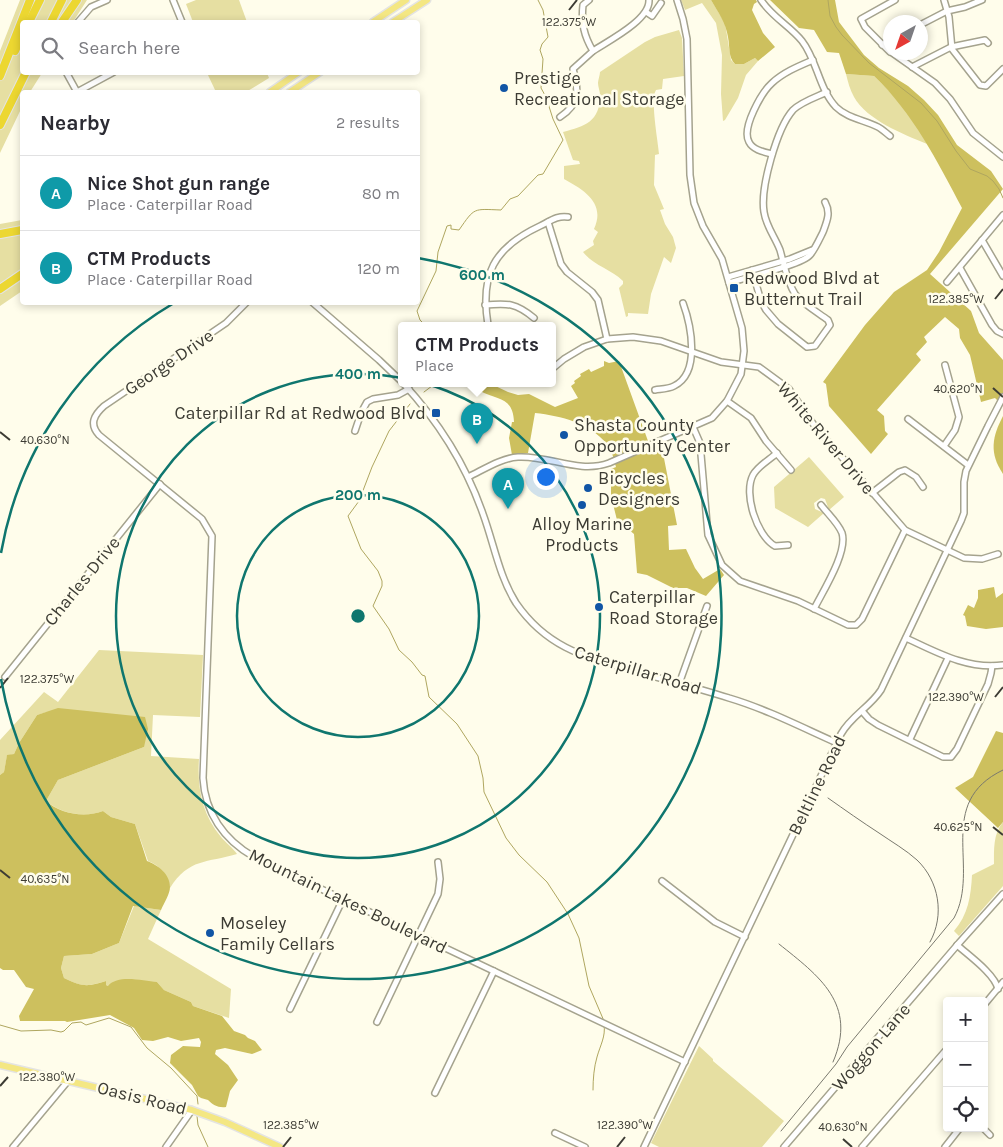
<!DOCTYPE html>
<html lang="en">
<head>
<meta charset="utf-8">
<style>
  :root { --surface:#fff; --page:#f2f2f3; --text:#2b2b33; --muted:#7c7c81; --line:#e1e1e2; --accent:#0b8043 }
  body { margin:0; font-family:Karla,sans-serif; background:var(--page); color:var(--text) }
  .controls { position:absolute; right:15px; bottom:15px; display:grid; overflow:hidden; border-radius:5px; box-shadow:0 2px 8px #0003 }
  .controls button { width:45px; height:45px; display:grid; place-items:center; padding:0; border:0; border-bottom:1px solid var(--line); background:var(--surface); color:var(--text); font:25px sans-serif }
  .compass { position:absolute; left:883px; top:15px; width:45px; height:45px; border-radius:50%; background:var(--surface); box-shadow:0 2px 8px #0003; rotate:220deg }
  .you { position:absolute; left:545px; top:476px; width:18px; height:18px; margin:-12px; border:4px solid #fff; border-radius:50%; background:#1a73e8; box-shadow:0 0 0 8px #1a73e833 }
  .badge { display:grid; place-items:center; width:32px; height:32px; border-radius:50%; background:var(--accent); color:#fff; font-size:16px; font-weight:700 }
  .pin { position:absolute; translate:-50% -41px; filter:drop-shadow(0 1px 2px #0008) }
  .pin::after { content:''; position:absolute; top:26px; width:18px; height:15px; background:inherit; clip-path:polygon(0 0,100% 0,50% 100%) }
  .popup { position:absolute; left:398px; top:322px; width:158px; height:65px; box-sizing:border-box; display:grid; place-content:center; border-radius:5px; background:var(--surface); filter:drop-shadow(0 1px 4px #0005); font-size:16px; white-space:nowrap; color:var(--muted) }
  .popup b { font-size:19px; color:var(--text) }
  .popup::after { content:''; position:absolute; left:50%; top:100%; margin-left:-10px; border:10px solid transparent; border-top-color:var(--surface) }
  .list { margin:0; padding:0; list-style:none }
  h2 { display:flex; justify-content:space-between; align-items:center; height:65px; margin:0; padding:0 20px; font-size:21px }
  h2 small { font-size:16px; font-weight:400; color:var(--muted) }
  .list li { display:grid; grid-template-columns:32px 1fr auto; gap:15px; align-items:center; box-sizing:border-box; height:75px; padding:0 20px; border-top:1px solid var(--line) }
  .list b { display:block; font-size:19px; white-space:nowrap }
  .list p { margin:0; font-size:16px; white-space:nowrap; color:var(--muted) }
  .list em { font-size:16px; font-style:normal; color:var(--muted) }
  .icon { flex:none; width:28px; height:28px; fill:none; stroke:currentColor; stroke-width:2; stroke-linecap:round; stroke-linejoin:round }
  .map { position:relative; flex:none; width:1003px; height:1147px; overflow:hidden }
  .search { position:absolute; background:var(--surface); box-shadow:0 2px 8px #0003; left:20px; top:20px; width:400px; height:55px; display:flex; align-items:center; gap:12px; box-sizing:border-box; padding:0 18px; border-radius:5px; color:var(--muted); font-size:19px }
  .panel { position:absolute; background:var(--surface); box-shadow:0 2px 8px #0003; left:20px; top:90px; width:400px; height:215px; border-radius:5px }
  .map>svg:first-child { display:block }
  .green { fill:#e6dfa2 }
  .forest { fill:#cdc05e }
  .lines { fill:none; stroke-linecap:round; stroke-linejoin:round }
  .stream { stroke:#afa65f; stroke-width:1 }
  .minor-casing { stroke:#a5a38e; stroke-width:8 }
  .major-casing { stroke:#e4e4e3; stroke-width:9 }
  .highway-casing { stroke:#e4e4e3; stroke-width:10 }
  .minor { stroke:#fff; stroke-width:5 }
  .major { stroke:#f4e783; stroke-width:6 }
  .highway { stroke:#ecd731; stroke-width:8 }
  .rail { stroke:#7a796e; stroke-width:1 }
  .ticks { fill:none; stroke:#3d3c34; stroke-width:2 }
  .ring { fill:none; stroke:#0f766e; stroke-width:2.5 }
  .poi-dot { fill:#1155a5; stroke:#fffdeb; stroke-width:2 }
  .labels { text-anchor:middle; stroke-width:5; stroke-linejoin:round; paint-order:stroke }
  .poi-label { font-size:18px; fill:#3d3c34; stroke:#fffdeb; text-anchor:start }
  .street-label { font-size:18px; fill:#3d3c34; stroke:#fffdeb }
  .ticks-label { font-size:12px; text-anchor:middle; fill:#3d3c34; stroke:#fffdeb; stroke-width:5; stroke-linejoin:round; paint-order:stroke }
  .centre { fill:#0f766e; stroke:#fffdeb; stroke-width:2.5 }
  .ring-label { font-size:15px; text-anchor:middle; font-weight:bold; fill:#0f766e; stroke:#fffdeb; stroke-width:5; stroke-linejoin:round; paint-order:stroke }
</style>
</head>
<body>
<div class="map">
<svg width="1003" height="1147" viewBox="0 0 1003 1147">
  <rect width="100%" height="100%" fill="#fffdeb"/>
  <g class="green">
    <path d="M20,0H87L73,22H22V72L42,73L30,92H22V107L0,153V51Z"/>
    <path d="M196,0H239L247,22H193L186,4Z"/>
    <path d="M681,0H711L725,23L731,60L735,64H744L755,58L758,61L746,75L738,98L725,120L723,121L721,94L722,55L716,23L702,3L685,10Z"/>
    <path d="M679,30L682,38L684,76L663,79L662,89L656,90C650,99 658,141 659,154L655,155L654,185L664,209L660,210L665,224L673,237L676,248L671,263L664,257L651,294L648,314L628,313V316L626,317L619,288L623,284V281C611,269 594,266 583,252L594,245L593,241L598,232L594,229C606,203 584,190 564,179V166L580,164L579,161L573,160L563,132C585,126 600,122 600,95C600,91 598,87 598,83C598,80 600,75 600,72L645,42L655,37Z"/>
    <path d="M207,73H267L269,78L246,92H216Z"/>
    <path d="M846,74L874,76C894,95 914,118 927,144C903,134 867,120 854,97C850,90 848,82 846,74Z"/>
    <path d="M22,220V291L0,306V224Z"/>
    <path d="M809,457L844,497L829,510L825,499L821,498L814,503L815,509L824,513L808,527L775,508L774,487Z"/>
    <path d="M99,650L203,655L200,717L153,715L151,756L199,759C197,788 202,814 221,837C226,843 233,848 237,854C207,863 189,858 170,888C168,875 159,865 148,861L135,824L111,817L103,811C85,818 61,814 46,801L58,780L144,747L47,712L37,715L19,743L14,754L7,756L4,772L0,775V740L44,692L58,702Z"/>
    <path d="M1003,822V886L959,936L954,931C968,915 971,896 972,875L994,864C994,850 993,834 1003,822Z"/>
    <path d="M134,906L161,910L148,939L231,989L229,1018L193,1006L191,1002L164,990L157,982L108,986L106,985V981C86,987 83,987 64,978L61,968L64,956L92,954L119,943Z"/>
    <path d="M699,1046L713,1059V1061L784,1121L762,1147H659L651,1143Z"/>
  </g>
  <g class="forest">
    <path d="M711,0H756L757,2L754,4L752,10L763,33L775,47L758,61L755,58L744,64H735C728,57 730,47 728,37C726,23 718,12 711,0Z"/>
    <path d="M770,0H835L839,22L864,55L879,68L908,86L924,100L938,115L957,145L991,171L1003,189L930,274L971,311L979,333L1003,360V406L995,398L981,402L970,355L960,338L959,329L945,317L924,337L927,342L916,354L921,360L877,410L884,416L885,431L888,434L871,454L829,406L826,384L823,382L865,325L894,292L927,270L939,252L962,208C937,161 913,113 874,76L846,74L839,53L827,52L814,30L799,28Z"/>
    <path d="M604,361L609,363L619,361L652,452L662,448L677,525L668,526L669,550L686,549L695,568L703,579L720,569L724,575L706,596L687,588H673L647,575L637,573L634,534L617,520L611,496V469L616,467C614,460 612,450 607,444C589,423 562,416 535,413L528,453L512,455L509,438L512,422H514C513,397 498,400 480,391V383H489L508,392L518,395L529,394L555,407L578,398L571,386L575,383L574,381L581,376L580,374L589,369L591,372L604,366Z"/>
    <path d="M1003,416V474C989,453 992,437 1003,416Z"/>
    <path d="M994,587L996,598L1003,593V627L986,629L967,626L965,616L963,615L968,605L974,608L978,598V590Z"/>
    <path d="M58,708L145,717L148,729L144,747L58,780L46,801C60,814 85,818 103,811L111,817L135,824L147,861C158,865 170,874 170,887C170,894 164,903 161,910L133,906L119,943L92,954L64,956L61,968L64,978C83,987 87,987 106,981V985L108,986C118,974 143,981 157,982L164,990L191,1002L193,1006L222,1016L234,1031L245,1035L248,1038L255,1041L262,1050L252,1054L225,1048L216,1050L215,1054L228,1065L238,1080L230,1091L226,1107C218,1108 213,1105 208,1100L201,1098L198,1096L192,1085L170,1063L171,1055L183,1046L200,1047L201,1042L199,1038L181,1041L168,1037L153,1041L142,1040L134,1028L110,1015L67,1022L65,1021H20L19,1016L34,989L26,987L14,970H3L0,968V775L4,772L7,755L14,754L19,743L37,715Z"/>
    <path d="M996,731L1003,733V822L998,828L955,788L973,777Z"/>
  </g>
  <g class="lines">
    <g class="stream">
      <path d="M828,0L830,16L836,27L842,35L869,63L921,103L937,121L956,151L970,169L987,176L993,181L999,189L1003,198"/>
      <path d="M425,325L420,320L417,311L436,271L438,252L447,226L451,225V229L459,230C475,207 473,209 501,210L510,199L518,196L538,175L543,174L563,140L553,119L546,97L541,88L543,59L540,50L542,44L548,37L543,10L538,0"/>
      <path d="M424,392L436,383"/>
      <path d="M410,404L389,431L372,467L359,501L348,516L361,549L378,571L382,581V586L373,606L389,629L399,650L412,662L422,675L425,676L429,697L457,724L478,756L483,778L484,792L506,838L519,855L547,882L568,914L579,938L589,986L604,1021"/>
      <path d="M0,1025L21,1031L51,1030L61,1032L64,1031L72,1023L81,1022L86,1025L109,1018L131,1027L147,1048L171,1068L197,1096L198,1104"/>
      <path d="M593,1090C593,1079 594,1067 597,1057C600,1046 606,1036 604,1025"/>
      <path d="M197,1116L198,1125L208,1147"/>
    </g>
    <g class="minor-casing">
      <g id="minor">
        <path d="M173,0L182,22"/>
        <path d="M761,0C772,17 790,26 802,41C817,60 819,89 836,107C847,118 864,120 878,127C882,129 886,133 890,136"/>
        <path d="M944,0L949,17L952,49L980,85L986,86L1003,69"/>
        <path d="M646,12L652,16L661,3"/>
        <path d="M78,22L91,7L107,0"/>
        <path d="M920,25L947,11L965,7L982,0"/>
        <path d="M882,45L890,40"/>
        <path d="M593,51C608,41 650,20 649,0"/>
        <path d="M890,52L865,27L861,19L895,0"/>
        <path d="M891,52L935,83L950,99L973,133L1003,157"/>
        <path d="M912,67L951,47L985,40L988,43"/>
        <path d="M66,72L77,92"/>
        <path d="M77,92L114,72"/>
        <path d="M560,117C580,104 579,90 573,69L593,51C584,36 581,23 583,5L589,0"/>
        <path d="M772,154C764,152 753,150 749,142C741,128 762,92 772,83C784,72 799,66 813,60"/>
        <path d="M548,222L561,264L567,272L592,292L598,300L607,339"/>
        <path d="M982,240L1003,276"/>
        <path d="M960,268L992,325L997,331L1003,334"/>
        <path d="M752,270L761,301L766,310L778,324L807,347L815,346L830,325L828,320C817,312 803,304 795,294C787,282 784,264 780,250C775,237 766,226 764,212C760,188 777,128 793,110C801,102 816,97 827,92"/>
        <path d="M728,277L790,259L812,250"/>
        <path d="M947,282L1003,215"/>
        <path d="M729,283C743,278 802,265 810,255C815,249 819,240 823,232C827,221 831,213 825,202"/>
        <path d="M247,302L226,323L104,406C94,415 89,424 99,435L202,519L212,536L203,778C205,813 224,840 254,857L685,1062"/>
        <path d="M312,302L379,360L402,382"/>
        <path d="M485,305C508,303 516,303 534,318"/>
        <path d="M488,325C480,275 493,248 540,226C549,222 557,215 568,217"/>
        <path d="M552,369L564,359L584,347L607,339L633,337L661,341L721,362L759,367L789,389L814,425L905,530L964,558L982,559L998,554"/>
        <path d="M403,383C438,421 466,465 483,514C494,544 499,576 516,603C547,648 585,657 634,671C666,680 698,688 729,698C766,709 801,727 837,743"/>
        <path d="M529,383H537"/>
        <path d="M655,390C661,389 668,389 674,386C701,373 691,325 683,303"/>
        <path d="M727,401L751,418L766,441L791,470"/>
        <path d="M908,419L968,465"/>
        <path d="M988,426L1003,397"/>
        <path d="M693,427L700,443L708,535L722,565L740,581L798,601L848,625H856L862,619L905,530"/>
        <path d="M355,431L361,413L367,402L373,399L398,395L409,389"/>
        <path d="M944,446L955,430L959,417L945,365"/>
        <path d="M777,453C769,460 758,466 753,475C743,494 757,536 775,546L788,545"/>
        <path d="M468,477C483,470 501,458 518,457C549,455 578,474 609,463L712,418L727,401L741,374L744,351L742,328L722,259L703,226L694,203L690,175L687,39L683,19L677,0"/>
        <path d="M872,493L899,472L905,470L916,477L923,487"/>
        <path d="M814,609C823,591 848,552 842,533C838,523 828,514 821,505"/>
        <path d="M906,638C936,652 968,670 1003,665"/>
        <path d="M5,677L160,484"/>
        <path d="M679,684L707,606"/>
        <path d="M862,711L869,719L878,725L943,757H951L957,749L988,684L991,673L992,666"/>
        <path d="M910,739L948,658"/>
        <path d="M662,881L715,922L745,937"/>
        <path d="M957,945C968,955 995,974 998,989"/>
        <path d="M984,1005L1003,982"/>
        <path d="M290,1009L343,899"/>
        <path d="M377,1022L438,894L440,879L438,862"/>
        <path d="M435,1093L494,971"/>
        <path d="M983,1128L990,1135"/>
        <path d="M555,1133L585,1147"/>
        <path d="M13,1147L68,1081"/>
        <path d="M166,1147L192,1110"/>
        <path d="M644,1147L841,734C851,716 870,707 881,690L961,521L964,513V482L966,471L987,428"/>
        <path d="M784,1147L959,943L1003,894"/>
        <path d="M862,1147L947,1049"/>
        <path d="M945,1147L960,1128"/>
      </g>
    </g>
    <g class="major-casing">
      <g id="major">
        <path d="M373,22L406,0"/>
        <path d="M393,22L427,0"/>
        <path d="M270,92L299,72"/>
        <path d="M290,92L320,72"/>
        <path d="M0,1065L192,1110L225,1122L280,1147"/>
      </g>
    </g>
    <g class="highway-casing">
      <g id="highway">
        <path d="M29,22L40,0"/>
        <path d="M51,22L62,0"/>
        <path d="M62,22L77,0"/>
        <path d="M15,51L22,35"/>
        <path d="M0,76L30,0"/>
        <path d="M0,125L26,72"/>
        <path d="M0,234L22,230"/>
        <path d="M0,289L22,274"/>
      </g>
    </g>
    <use href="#minor" class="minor"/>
    <use href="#major" class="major"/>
    <use href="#highway" class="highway"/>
    <g class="rail">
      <path d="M828,798C845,810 862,822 879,833C892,842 906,850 917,860C939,881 945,915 930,942"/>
      <path d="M779,944C819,976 858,1004 833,1062"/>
      <path d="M781,1131L836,1064L847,1047L954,918C981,868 934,803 1003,770"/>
    </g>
  </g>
  <path class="ticks" d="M569,10L577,0M995,299L1003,289M993,388L1003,397M0,432L10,440M0,688L8,678M995,697L1003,687M993,827L1003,835M0,870L10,878M0,1086L8,1077M843,1139L852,1147M283,1147L291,1137M617,1147L625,1137"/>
  <g class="ring">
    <circle cx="358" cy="616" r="121"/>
    <circle cx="358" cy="616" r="242"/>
    <path d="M1 553A363 363 0 0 1 174 303M418 258A363 363 0 1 1 1 679"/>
  </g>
  <g class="poi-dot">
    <circle cx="504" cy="88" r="5"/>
    <rect x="729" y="283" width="10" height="10" rx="2.5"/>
    <rect x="431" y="408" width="10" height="10" rx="2.5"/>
    <circle cx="564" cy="435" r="5"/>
    <circle cx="588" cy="488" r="5"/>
    <circle cx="582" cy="505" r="5"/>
    <circle cx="599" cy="607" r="5"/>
    <circle cx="210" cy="933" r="5"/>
  </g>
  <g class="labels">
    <g class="poi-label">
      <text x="514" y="84">Prestige<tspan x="514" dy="21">Recreational Storage</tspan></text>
      <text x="744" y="284">Redwood Blvd at<tspan x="744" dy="21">Butternut Trail</tspan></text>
      <text x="426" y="419" text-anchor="end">Caterpillar Rd at Redwood Blvd</text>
      <text x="574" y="431">Shasta County<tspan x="574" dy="21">Opportunity Center</tspan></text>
      <text x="598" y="484">Bicycles<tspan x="598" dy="21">Designers</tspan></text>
      <text x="582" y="530" text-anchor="middle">Alloy Marine<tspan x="582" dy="21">Products</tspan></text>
      <text x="609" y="603">Caterpillar<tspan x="609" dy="21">Road Storage</tspan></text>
      <text x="220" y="929">Moseley<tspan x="220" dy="21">Family Cellars</tspan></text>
    </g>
    <g class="street-label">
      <text transform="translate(169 362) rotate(-34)" y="6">George Drive</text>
      <text transform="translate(826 438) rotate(50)" y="6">White River Drive</text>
      <text transform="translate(82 581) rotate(-51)" y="6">Charles Drive</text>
      <text transform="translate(638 670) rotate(17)" y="6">Caterpillar Road</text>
      <text transform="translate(817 785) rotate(-64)" y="6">Beltline Road</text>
      <text transform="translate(348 901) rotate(26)" y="6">Mountain Lakes Boulevard</text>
      <text transform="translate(871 1047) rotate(-49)" y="6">Woggon Lane</text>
      <text transform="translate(142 1098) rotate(14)" y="6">Oasis Road</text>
    </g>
  </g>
  <g class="ticks-label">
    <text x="569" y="26">122.375°W</text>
    <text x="956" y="303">122.385°W</text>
    <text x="958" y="393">40.620°N</text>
    <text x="45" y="444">40.630°N</text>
    <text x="47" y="683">122.375°W</text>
    <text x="956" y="701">122.390°W</text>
    <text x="958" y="831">40.625°N</text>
    <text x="45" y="883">40.635°N</text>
    <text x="47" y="1081">122.380°W</text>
    <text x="291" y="1129">122.385°W</text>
    <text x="625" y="1129">122.390°W</text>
    <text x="843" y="1131">40.630°N</text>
  </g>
  <circle cx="358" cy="616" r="8" class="centre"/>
  <g class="ring-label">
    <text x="482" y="280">600 m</text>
    <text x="358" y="379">400 m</text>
    <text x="358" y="500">200 m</text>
  </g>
</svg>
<div class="controls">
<button>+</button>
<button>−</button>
<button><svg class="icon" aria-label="locate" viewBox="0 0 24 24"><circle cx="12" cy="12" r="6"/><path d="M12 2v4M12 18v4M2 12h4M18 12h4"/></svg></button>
</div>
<svg class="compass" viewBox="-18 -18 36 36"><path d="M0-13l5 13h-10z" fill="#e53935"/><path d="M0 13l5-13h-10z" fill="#7c7c81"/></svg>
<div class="you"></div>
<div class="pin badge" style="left:508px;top:509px;background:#0f9aa8">A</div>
<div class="pin badge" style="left:477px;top:444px;background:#0f9aa8">B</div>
<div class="popup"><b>CTM Products</b>Place</div>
<div class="search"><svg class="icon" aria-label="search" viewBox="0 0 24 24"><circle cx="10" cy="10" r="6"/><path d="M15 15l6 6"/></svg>Search here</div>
<section class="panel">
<h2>Nearby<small>2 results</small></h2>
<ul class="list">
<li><span class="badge" style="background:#0f9aa8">A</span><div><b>Nice Shot gun range</b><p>Place · Caterpillar Road</p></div><em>80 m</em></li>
<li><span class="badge" style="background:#0f9aa8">B</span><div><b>CTM Products</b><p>Place · Caterpillar Road</p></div><em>120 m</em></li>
</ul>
</section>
</div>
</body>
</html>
